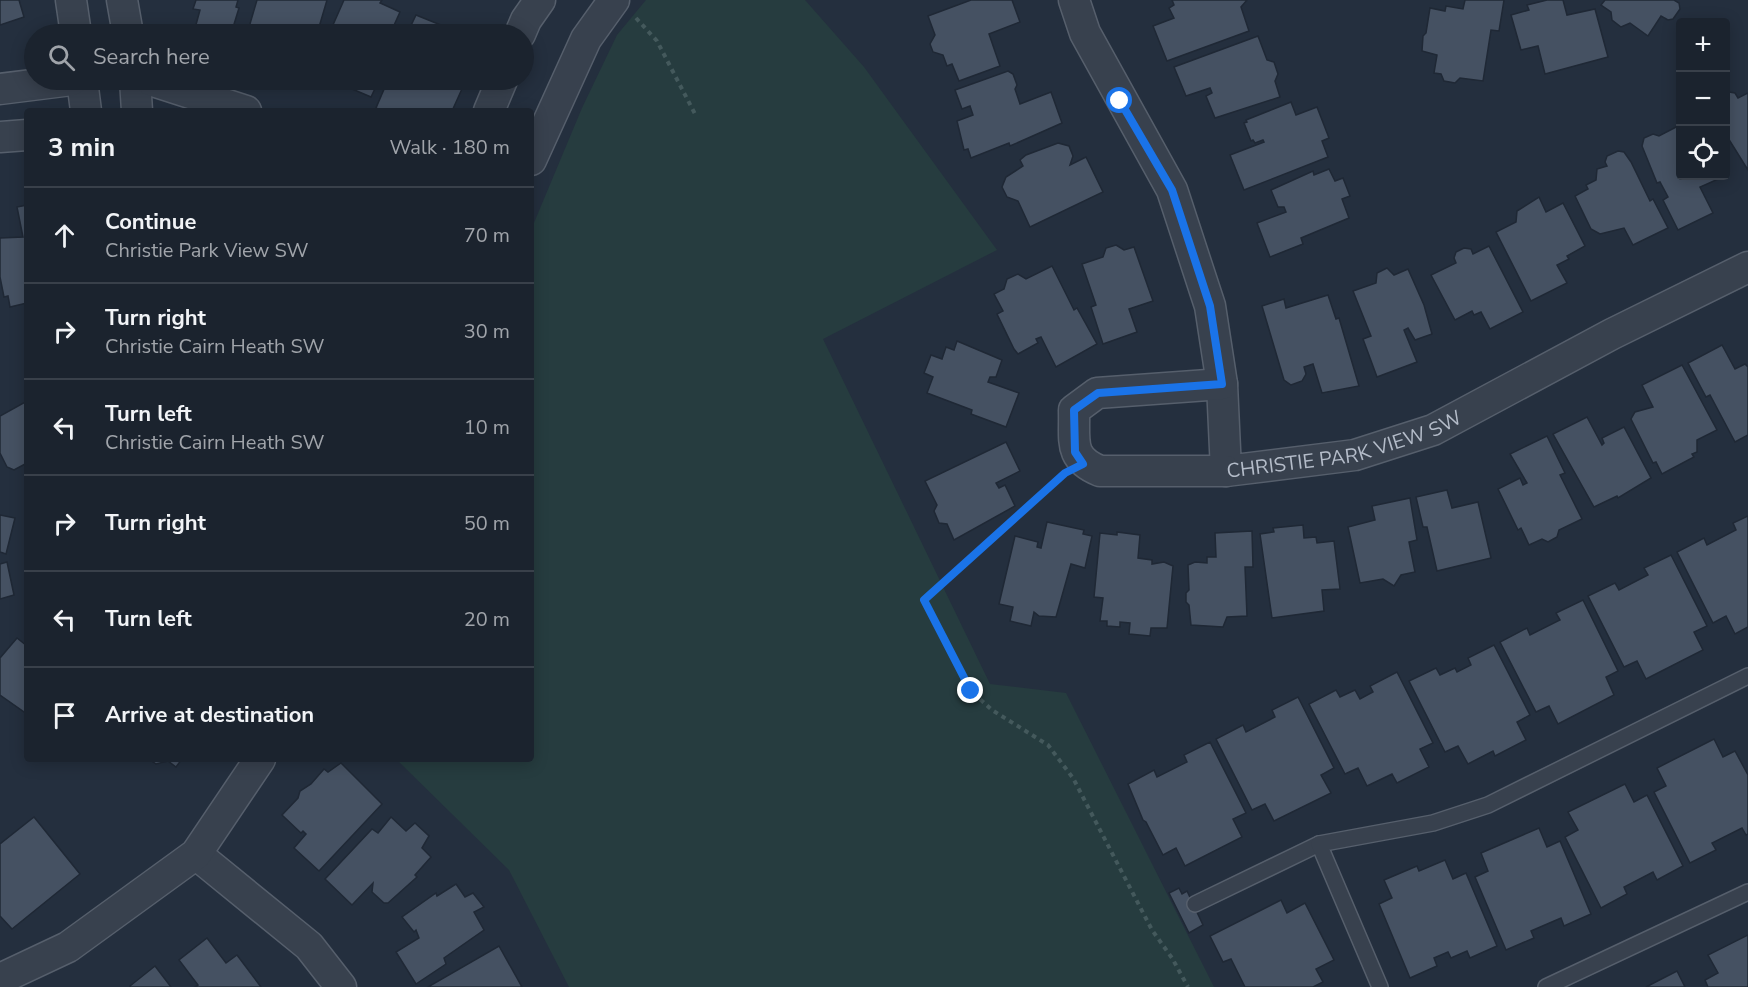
<!DOCTYPE html>
<html lang="en">
<head>
<meta charset="utf-8">
<style>
  :root { --surface:#1b232e; --page:#242b36; --text:#f1f3f6; --muted:#a0a4aa; --line:#39404a }
  body { margin:0; font-family:"Nunito Sans",sans-serif; background:var(--page); color:var(--text) }
  .controls { position:absolute; right:18px; top:18px; display:grid; overflow:hidden; border-radius:6px; box-shadow:0 3px 15px #0003 }
  .controls button { width:54px; height:54px; display:grid; place-items:center; padding:0; border:0; border-bottom:2px solid var(--line); background:var(--surface); color:var(--text); font:30px sans-serif }
  .stop { position:absolute; width:18px; height:18px; margin:-14px; border:4px solid #1a73e8; border-radius:50%; background:#fff }
  .stop.end { background:#1a73e8; border-color:#fff; box-shadow:0 2px 6px #0008 }
  .list { margin:0; padding:0; list-style:none }
  h2 { display:flex; justify-content:space-between; align-items:center; height:78px; margin:0; padding:0 24px; font-size:26px }
  h2 small { font-size:20px; font-weight:400; color:var(--muted) }
  .list li { display:grid; grid-template-columns:39px 1fr auto; gap:18px; align-items:center; box-sizing:border-box; height:96px; padding:0 24px; border-top:2px solid var(--line) }
  .list b { display:block; font-size:22px; white-space:nowrap }
  .list p { margin:0; font-size:20px; white-space:nowrap; color:var(--muted) }
  .list em { font-size:20px; font-style:normal; color:var(--muted) }
  .icon { flex:none; width:33px; height:33px; fill:none; stroke:currentColor; stroke-width:2; stroke-linecap:round; stroke-linejoin:round }
  .map { position:relative; flex:none; width:1748px; height:987px; overflow:hidden }
  .search { position:absolute; background:var(--surface); box-shadow:0 3px 15px #0003; left:24px; top:24px; width:510px; height:66px; display:flex; align-items:center; gap:15px; box-sizing:border-box; padding:0 21px; border-radius:33px; color:var(--muted); font-size:22px }
  .panel { position:absolute; background:var(--surface); box-shadow:0 3px 15px #0003; left:24px; top:108px; width:510px; height:654px; border-radius:6px }
  .map>svg:first-child { display:block }
  .green { fill:#263c3f }
  .building { fill:#455162; stroke:#1f2835; stroke-width:1.5 }
  .lines { fill:none; stroke-linecap:round; stroke-linejoin:round }
  .lane-casing { stroke:#565f6c; stroke-width:18 }
  .street-casing { stroke:#565f6c; stroke-width:33 }
  .path { stroke:#44595c; stroke-width:4; stroke-dasharray:4.5 4.5; stroke-linecap:butt }
  .lane { stroke:#38414e; stroke-width:15 }
  .street { stroke:#38414e; stroke-width:30 }
  .route { stroke:#1a73e8; stroke-width:8 }
  .labels { text-anchor:middle; stroke-width:4.5; stroke-linejoin:round; paint-order:stroke }
  .street-label { font-size:20px; fill:#b4bcc9; stroke:#1d2633 }
</style>
</head>
<body>
<div class="map">
<svg width="1748" height="987" viewBox="0 0 1748 987">
  <rect width="100%" height="100%" fill="#242f3e"/>
  <path class="green" d="M646,0H805L864,67L997,250L823,339L990,684L1066,693L1214,987H569L509,870L396,759H531V230L582,108L617,35Z"/>
  <g class="building">
    <path d="M0,0H19L24,17L0,25Z"/>
    <path d="M196,0H238L236,7L239,8L231,34H203L194,32L200,10L193,9Z"/>
    <path d="M257,0H327L317,34H297L288,29L286,34H247Z"/>
    <path d="M344,0H382L380,3L400,12L390,34H329Z"/>
    <path d="M971,0H1012L1020,22L989,34L1000,66L959,81L952,64L947,66L943,55L933,52L930,44L935,35L928,16Z"/>
    <path d="M1172,0H1247L1241,7L1249,31L1167,61L1153,26L1174,18L1169,8L1174,5Z"/>
    <path d="M1465,0H1504L1499,31L1491,30L1483,81L1460,78L1455,83L1444,81L1441,74L1434,73L1437,55L1422,51L1423,36L1426,33L1430,8L1445,11L1446,6L1463,9Z"/>
    <path d="M1547,0H1563L1567,15L1595,9L1608,57L1545,74L1538,46L1521,50L1511,15L1529,10L1527,5Z"/>
    <path d="M1605,0H1674L1679,3L1680,9L1673,19L1668,20L1661,16L1648,36L1630,23L1621,27L1612,20L1611,12L1601,5Z"/>
    <path d="M416,15L463,34H407Z"/>
    <path d="M1258,36L1267,60L1274,62L1278,74L1275,81L1280,97L1215,118L1206,96L1212,93L1210,88L1186,96L1174,67Z"/>
    <path d="M1008,71L1013,74L1017,85L1015,89L1020,104L1051,92L1062,123L1010,146L1009,143L971,158L968,149L964,150L957,121L973,115L970,106L962,109L955,90Z"/>
    <path d="M339,80H379L371,97L338,83Z"/>
    <path d="M388,80H466L452,111H382L376,108Z"/>
    <path d="M1729,92L1735,93L1738,98L1748,93V170L1728,138L1726,94Z"/>
    <path d="M1291,102L1296,115L1317,107L1329,138L1322,141L1328,157L1244,190L1230,155L1264,142L1263,140L1255,143L1253,140L1251,141L1244,123L1247,122L1246,120Z"/>
    <path d="M1680,125V176H1725L1700,187L1713,213L1678,230L1663,200L1668,197L1660,182L1657,183L1642,146L1644,138L1653,134L1659,136Z"/>
    <path d="M1058,143L1069,146L1073,156L1070,165L1086,157L1103,192L1030,227L1018,201L1007,197L1002,187L1006,177L1023,166L1020,160L1026,155Z"/>
    <path d="M1618,151L1624,152L1631,162L1650,201L1653,199L1668,228L1633,245L1624,228L1600,234L1591,229L1575,196L1588,189L1586,185L1596,180L1597,169L1607,166L1605,162L1607,156Z"/>
    <path d="M1329,169L1335,181L1343,178L1350,196L1342,199L1349,218L1301,238L1303,244L1270,257L1257,223L1286,212L1284,207H1278L1271,190L1313,171L1314,175Z"/>
    <path d="M1539,197L1546,212L1563,203L1585,246L1567,256L1569,259L1557,265L1567,283L1531,301L1496,232L1516,222L1517,211Z"/>
    <path d="M27,205V303L10,307L8,296L4,297L0,277V238L23,237L17,207Z"/>
    <path d="M1116,245L1124,250L1134,247L1153,301L1129,309L1137,332L1103,344L1091,307L1096,305L1082,264L1103,257L1106,248Z"/>
    <path d="M1489,246L1523,312L1490,329L1481,312L1474,315L1472,311L1455,320L1431,275L1456,263L1454,258L1456,252L1464,248L1471,249L1473,254Z"/>
    <path d="M1052,266L1074,310L1077,308L1097,344L1056,367L1041,337L1036,339L1038,343L1018,354L1014,349L997,314L1003,311L994,294L1004,289L1007,279L1018,274L1026,279Z"/>
    <path d="M1387,268L1394,275L1408,269L1424,305L1432,334L1415,340L1408,328L1404,330L1417,362L1377,377L1363,339L1371,336L1353,291L1376,283L1377,273Z"/>
    <path d="M1328,295L1336,319L1339,318L1359,386L1322,393L1313,364L1304,367L1306,374L1302,381L1291,385L1284,380L1262,306L1284,299L1286,308Z"/>
    <path d="M957,341L1002,360L996,377H990L988,382L1019,393L1006,427L971,414L972,410L927,393L933,377L924,373L931,355L942,359L946,347L954,350Z"/>
    <path d="M1722,345L1735,369L1745,364L1748,367V435L1735,442L1710,395L1706,397L1688,363Z"/>
    <path d="M1682,365L1717,430L1697,440V452L1692,454L1694,457L1662,474L1656,462L1653,463L1631,419L1635,412L1653,407L1642,385Z"/>
    <path d="M27,401V463L14,470L7,467L0,453V416Z"/>
    <path d="M1587,417L1602,445L1604,443L1602,438L1624,427L1651,478L1618,498L1617,496L1594,507L1553,434Z"/>
    <path d="M1547,436L1565,473L1560,475L1582,519L1559,530L1557,537L1548,542L1542,539L1529,545L1521,528L1518,530L1498,489L1520,478L1523,485L1527,483L1510,454Z"/>
    <path d="M1006,442L1020,471L996,483L999,488L1005,485L1015,506L954,540L947,524L939,523L934,511L937,505L925,481Z"/>
    <path d="M1447,490L1452,508L1478,502L1491,558L1437,571L1427,527H1423L1416,497Z"/>
    <path d="M1410,498L1417,540L1409,542L1415,572L1401,575L1394,586L1383,579L1360,583L1348,527L1375,520L1372,506Z"/>
    <path d="M0,515L15,518L6,554L0,552Z"/>
    <path d="M1748,516V627L1735,634L1726,616L1713,623L1677,552L1704,538L1707,545L1736,530L1733,523Z"/>
    <path d="M1047,522L1084,530L1083,534L1092,536L1085,568L1071,564L1056,617L1039,616L1034,612L1031,626L1010,621L1013,607L999,604L1015,536L1038,542L1037,547L1041,548Z"/>
    <path d="M1303,525L1304,538L1316,537L1317,543L1334,541L1340,589L1322,590L1324,611L1272,618L1260,534L1274,532L1273,528Z"/>
    <path d="M1252,531L1253,567H1245L1247,616L1227,617L1223,627L1191,625L1189,605L1186,602V593L1189,590L1188,565L1195,562L1207,563V557H1216L1215,533Z"/>
    <path d="M1117,532L1140,535L1138,558L1152,560V564L1164,562L1173,566L1167,628H1151L1150,636L1129,634L1130,623L1120,622V627L1107,626V621H1100L1103,598L1094,597L1100,533L1117,535Z"/>
    <path d="M1671,555L1707,626L1694,632L1703,650L1646,679L1637,661L1624,667L1588,596L1615,583L1619,590L1648,575L1644,568Z"/>
    <path d="M7,562L14,595L0,599V564Z"/>
    <path d="M1583,600L1618,671L1606,677L1614,695L1558,724L1549,706L1536,712L1500,642L1527,628L1530,635L1560,620L1556,613Z"/>
    <path d="M17,638L27,646V714L0,695V658Z"/>
    <path d="M1494,645L1530,715L1517,722L1526,740L1495,756L1493,751L1468,764L1458,746L1445,752L1409,681L1436,668L1440,675L1455,668L1457,672L1471,665L1468,658Z"/>
    <path d="M1397,672L1433,743L1420,749L1429,767L1397,783L1392,774L1367,786L1358,768L1345,774L1309,704L1336,690L1340,697L1355,690L1360,699L1373,692L1370,686Z"/>
    <path d="M1298,697L1334,768L1321,775L1331,793L1274,821L1265,804L1252,810L1216,739L1243,725L1246,732L1275,717L1272,710Z"/>
    <path d="M1714,739L1723,757L1735,751L1748,775V834L1746,835L1742,828L1712,843L1716,850L1690,863L1654,792L1666,786L1657,768Z"/>
    <path d="M1210,742L1246,813L1233,819L1242,837L1185,866L1176,848L1163,855L1146,822L1143,820L1128,784L1154,770L1157,777L1187,762L1184,755Z"/>
    <path d="M149,759H182L176,767L168,761L156,764Z"/>
    <path d="M341,763L382,804L319,871L294,848L306,834L303,831L301,833L282,815L298,798L300,791L311,784L324,769L328,772Z"/>
    <path d="M1625,784L1634,802L1647,795L1683,866L1657,880L1653,872L1624,887L1627,894L1601,908L1565,837L1578,830L1568,812Z"/>
    <path d="M34,817L80,874L12,929L0,916V844Z"/>
    <path d="M391,817L406,831L415,823L429,836L422,848L431,857L415,875L417,877L388,903H384L372,892L373,883L352,905L325,879L372,829L378,833Z"/>
    <path d="M1539,828L1547,847L1560,841L1591,914L1564,926L1561,918L1531,931L1534,938L1506,950L1475,877L1488,871L1481,853Z"/>
    <path d="M1445,860L1453,879L1466,873L1497,946L1470,958L1467,951L1451,958L1448,952L1434,958L1437,966L1410,978L1379,904L1392,898L1384,880L1417,866L1419,871Z"/>
    <path d="M456,884L465,897L473,893L484,907L474,912L484,930L444,958L446,964L416,984L396,952L419,938L416,930L414,932L402,917L436,893L437,896Z"/>
    <path d="M1179,888L1182,894L1187,891L1203,925L1189,933L1169,893Z"/>
    <path d="M1281,900L1287,913L1305,903L1334,960L1316,969L1323,982L1313,987H1245L1231,959L1223,962L1210,936Z"/>
    <path d="M1748,935V987H1708L1705,980L1718,973L1708,955Z"/>
    <path d="M207,938L226,963L237,955L261,987H195L198,985L179,960Z"/>
    <path d="M499,946L522,987H428Z"/>
    <path d="M155,966L171,987H130V986Z"/>
    <path d="M1677,971L1685,987H1646Z"/>
  </g>
  <g class="lines">
    <g class="lane-casing">
      <g id="lane">
        <path d="M1195,904L1319,844"/>
        <path d="M1380,987L1319,844L1433,823L1488,805L1748,676"/>
        <path d="M1546,987L1748,892"/>
      </g>
    </g>
    <g class="street-casing">
      <g id="street">
        <path d="M71,0L76,34"/>
        <path d="M122,0L128,34"/>
        <path id="s1" d="M1074,0L1085,33L1172,190L1210,306L1222,384L1226,471L1355,455L1433,430L1612,334L1748,267"/>
        <path d="M520,34L526,20L540,0"/>
        <path d="M82,80L86,111"/>
        <path d="M135,80L137,111"/>
        <path d="M150,80L246,111"/>
        <path d="M0,89L72,80"/>
        <path d="M489,111L502,80"/>
        <path d="M0,137L27,135"/>
        <path d="M531,160L586,39L614,0"/>
        <path d="M1222,384L1097,393L1074,410C1075,441 1068,458 1100,471H1226"/>
        <path d="M196,854L309,946L341,987"/>
        <path d="M0,979L68,947L196,854L260,759"/>
      </g>
    </g>
    <g class="path">
      <path d="M636,18L657,41L695,114"/>
      <path d="M1059,478L924,600L971,691L992,710L1048,745L1073,778L1152,930L1172,958L1188,987"/>
    </g>
    <use href="#lane" class="lane"/>
    <use href="#street" class="street"/>
  </g>
  <g class="lines">
    <path class="route" d="M971,691L924,600L1065,473L1083,464L1075,452L1074,410L1098,393L1222,384L1210,306L1172,190L1120,101"/>
  </g>
  <g class="labels">
    <g class="street-label">
      <text dy="7" stroke="none"><textPath href="#s1" startOffset="624">CHRISTIE PARK VIEW SW</textPath></text>
    </g>
  </g>
</svg>
<div class="controls">
<button>+</button>
<button>−</button>
<button><svg class="icon" aria-label="locate" viewBox="0 0 24 24"><circle cx="12" cy="12" r="6"/><path d="M12 2v4M12 18v4M2 12h4M18 12h4"/></svg></button>
</div>
<div class="stop" style="left:1120px;top:101px"></div>
<div class="stop end" style="left:971px;top:691px"></div>
<div class="search"><svg class="icon" aria-label="search" viewBox="0 0 24 24"><circle cx="10" cy="10" r="6"/><path d="M15 15l6 6"/></svg>Search here</div>
<section class="panel">
<h2>3 min<small>Walk · 180 m</small></h2>
<ul class="list">
<li><svg class="icon" aria-label="ahead" viewBox="0 0 24 24"><path d="M12 20V5M6 11l6-6 6 6"/></svg><div><b>Continue</b><p>Christie Park View SW</p></div><em>70 m</em></li>
<li><svg class="icon" aria-label="right" viewBox="0 0 24 24"><path d="M7 20v-9h11M14 6l5 5-5 5"/></svg><div><b>Turn right</b><p>Christie Cairn Heath SW</p></div><em>30 m</em></li>
<li><svg class="icon" aria-label="left" viewBox="0 0 24 24"><path d="M17 20v-9H6M10 6l-5 5 5 5"/></svg><div><b>Turn left</b><p>Christie Cairn Heath SW</p></div><em>10 m</em></li>
<li><svg class="icon" aria-label="right" viewBox="0 0 24 24"><path d="M7 20v-9h11M14 6l5 5-5 5"/></svg><div><b>Turn right</b></div><em>50 m</em></li>
<li><svg class="icon" aria-label="left" viewBox="0 0 24 24"><path d="M17 20v-9H6M10 6l-5 5 5 5"/></svg><div><b>Turn left</b></div><em>20 m</em></li>
<li><svg class="icon" aria-label="arrive" viewBox="0 0 24 24"><path d="M6 21V4h12l-3 4 3 4H6"/></svg><div><b>Arrive at destination</b></div></li>
</ul>
</section>
</div>
</body>
</html>
